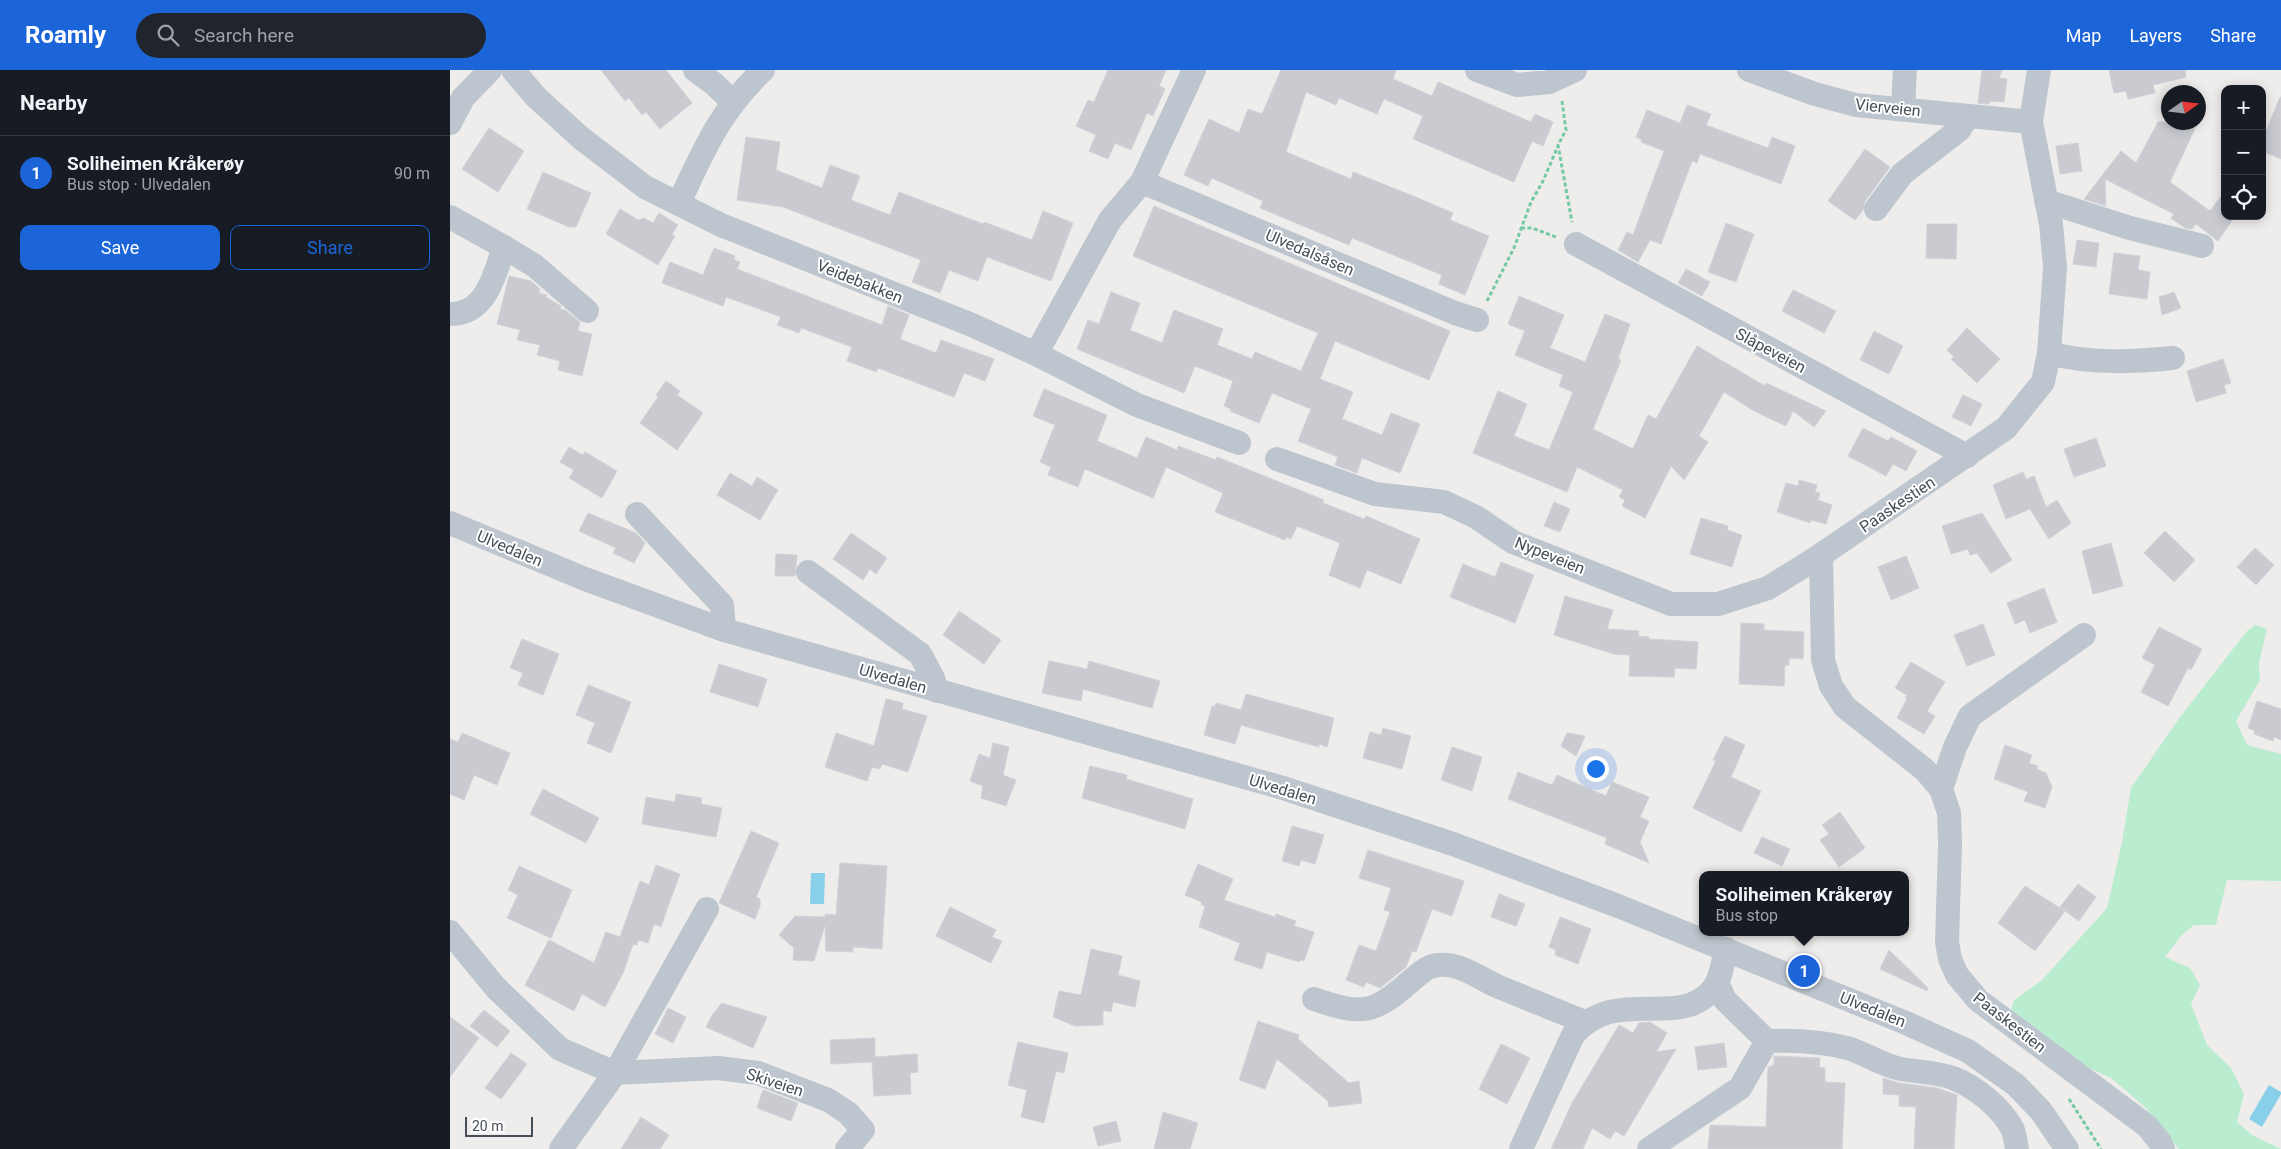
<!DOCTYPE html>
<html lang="en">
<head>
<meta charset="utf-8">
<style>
  :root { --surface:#171b24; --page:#20242c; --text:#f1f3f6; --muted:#9ea1a6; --line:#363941; --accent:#1c65d9 }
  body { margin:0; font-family:Roboto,sans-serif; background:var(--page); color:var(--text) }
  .controls { position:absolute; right:15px; top:15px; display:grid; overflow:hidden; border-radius:10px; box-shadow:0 2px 12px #0003 }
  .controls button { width:45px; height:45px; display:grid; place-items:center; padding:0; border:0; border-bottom:1px solid var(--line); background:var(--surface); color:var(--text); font:25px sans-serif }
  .compass { position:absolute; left:1711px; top:15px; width:45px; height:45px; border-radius:50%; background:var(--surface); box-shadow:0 2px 12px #0003; rotate:76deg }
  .scale { position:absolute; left:15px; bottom:12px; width:68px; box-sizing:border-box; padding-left:5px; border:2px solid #454e59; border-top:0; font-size:14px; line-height:18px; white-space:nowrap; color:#454e59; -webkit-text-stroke:4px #fff; paint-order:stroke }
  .you { position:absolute; left:1145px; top:698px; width:18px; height:18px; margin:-12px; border:4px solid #fff; border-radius:50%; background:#1a73e8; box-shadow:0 0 0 8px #1a73e833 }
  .badge { display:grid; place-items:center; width:32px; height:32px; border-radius:50%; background:var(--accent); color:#fff; font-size:16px; font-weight:700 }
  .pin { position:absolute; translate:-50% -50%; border:2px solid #fff; box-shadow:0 1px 5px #0006 }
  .popup { position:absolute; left:1249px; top:801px; width:210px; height:65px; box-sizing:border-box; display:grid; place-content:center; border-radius:10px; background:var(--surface); filter:drop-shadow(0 1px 4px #0005); font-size:16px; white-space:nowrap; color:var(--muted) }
  .popup b { font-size:19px; color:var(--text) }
  .popup::after { content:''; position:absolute; left:50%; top:100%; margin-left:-10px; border:10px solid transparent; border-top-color:var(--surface) }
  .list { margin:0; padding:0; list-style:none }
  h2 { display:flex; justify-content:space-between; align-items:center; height:65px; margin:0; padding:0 20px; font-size:21px }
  h2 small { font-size:16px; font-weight:400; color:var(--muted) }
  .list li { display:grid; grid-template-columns:32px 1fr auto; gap:15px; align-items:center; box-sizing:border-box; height:75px; padding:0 20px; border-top:1px solid var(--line) }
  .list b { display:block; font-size:19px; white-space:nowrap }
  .list p { margin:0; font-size:16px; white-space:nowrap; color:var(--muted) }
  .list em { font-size:16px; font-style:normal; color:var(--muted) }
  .actions { display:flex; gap:10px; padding:15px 20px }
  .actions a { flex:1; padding:11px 0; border:1px solid var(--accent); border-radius:10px; text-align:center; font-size:18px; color:var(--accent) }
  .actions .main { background:var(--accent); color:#fff }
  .icon { flex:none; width:28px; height:28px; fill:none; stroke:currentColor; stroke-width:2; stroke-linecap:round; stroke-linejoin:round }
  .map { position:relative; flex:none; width:1831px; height:1079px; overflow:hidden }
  header { display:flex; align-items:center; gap:30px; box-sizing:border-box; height:70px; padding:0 25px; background:var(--accent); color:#fff }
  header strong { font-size:24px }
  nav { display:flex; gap:28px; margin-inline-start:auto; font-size:18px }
  .search { width:350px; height:45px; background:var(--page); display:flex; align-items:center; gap:12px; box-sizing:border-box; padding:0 18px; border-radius:28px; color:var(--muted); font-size:19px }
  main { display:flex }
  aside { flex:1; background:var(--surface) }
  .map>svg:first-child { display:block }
  .green { fill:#baedd0 }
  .water { fill:#88d0e9 }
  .building { fill:#c9cbd1; stroke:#d0d2d8 }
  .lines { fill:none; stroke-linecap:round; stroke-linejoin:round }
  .path { stroke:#73caa4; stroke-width:3; stroke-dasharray:4 2.5; stroke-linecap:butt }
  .minor { stroke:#bdc6ce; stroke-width:24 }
  .labels { text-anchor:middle; stroke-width:4; stroke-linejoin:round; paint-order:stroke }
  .street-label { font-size:16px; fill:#454e59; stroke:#fff }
</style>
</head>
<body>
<header>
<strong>Roamly</strong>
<div class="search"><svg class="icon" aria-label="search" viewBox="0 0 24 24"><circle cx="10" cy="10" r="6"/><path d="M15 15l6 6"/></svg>Search here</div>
<nav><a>Map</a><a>Layers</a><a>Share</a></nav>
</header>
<main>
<aside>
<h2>Nearby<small></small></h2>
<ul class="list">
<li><span class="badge">1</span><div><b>Soliheimen Kråkerøy</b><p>Bus stop · Ulvedalen</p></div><em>90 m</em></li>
</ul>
<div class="actions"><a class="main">Save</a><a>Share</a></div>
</aside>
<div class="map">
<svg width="1831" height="1079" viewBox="0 0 1831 1079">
  <rect width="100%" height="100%" fill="#efecec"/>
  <path class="green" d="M1805,555L1817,559L1809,593L1810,610L1786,651L1797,675L1831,684V811L1777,810L1766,855H1744L1731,866L1715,887L1740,898L1750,915L1741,934L1757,975L1781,998L1794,1024L1787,1052L1802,1065L1831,1079H1729L1696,1038L1661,1008L1623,991L1561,940L1564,930L1592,910L1657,838L1672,772L1681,718L1730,647L1797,561Z"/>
  <g class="water">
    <path d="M361,803H375L374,834H360Z"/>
    <path d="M1819,1015L1831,1022V1024L1812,1057L1799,1049Z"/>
  </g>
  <g class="building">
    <path d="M151,0H216L242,33L210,59L196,42L192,45L179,28L175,31Z"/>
    <path d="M658,0H716L709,16L715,19L703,46L697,43L681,80L665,73L658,89L639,81L646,65L626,56L638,30L644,32Z"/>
    <path d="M831,0H946L943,9L982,26L988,12L1081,52L1085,44L1103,52L1093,76L1082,71L1064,112L963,69L973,46L934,29L927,44L889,28L886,35L856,22L836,82L901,109L903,102L963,126L1003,143L1000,150L1039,166L1015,225L989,214L992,205L902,168L899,175L834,148L810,138L813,131L762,108L758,116L734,105L759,49L789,63L798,39L812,44Z"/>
    <path d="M1532,0H1552L1549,8L1557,9L1554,32L1540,31L1539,34L1528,33Z"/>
    <path d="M1659,0H1735L1736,7L1703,15L1705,23L1678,29L1676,21L1664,23Z"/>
    <path d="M1830,27H1831V89L1812,81V71Z"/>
    <path d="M1237,35L1261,44L1256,55L1318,78L1322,67L1345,76L1331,114L1250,84L1247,93L1242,91L1211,174L1200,170L1188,192L1168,180L1177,162L1183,165L1214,81L1191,72L1192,70L1186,67L1197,40L1230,53Z"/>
    <path d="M1708,52H1748L1720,112L1760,141L1775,121V146H1785L1768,171L1746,154L1742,159L1735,158L1721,148L1724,144L1655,109L1656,136L1634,129L1671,81L1686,93Z"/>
    <path d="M39,58L74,81L48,122L12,99Z"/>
    <path d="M296,67L330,72L326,100L372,118L380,95L410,106L401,130L440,145L449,122L533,154L534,152L582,170L593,141L623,153L601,211L537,187L528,211L499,200L490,223L462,212L471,190L333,137L287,130Z"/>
    <path d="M1628,73L1632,101L1610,104L1606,76Z"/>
    <path d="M1415,79L1440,97L1415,131L1413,140L1405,150L1378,131Z"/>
    <path d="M93,102L141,123L126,157H119L77,139Z"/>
    <path d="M704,136L1000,261L979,310L885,271L870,309L903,322L892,349L932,365L941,343L970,354L950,403L912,388L907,403L885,395L888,387L848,371L861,339L822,323L809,353L780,341L781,339L774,336L783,311L745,296L734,323L627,279L638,250L649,254L661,222L690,233L680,260L712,273L724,240L773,259L767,275L802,289L805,282L851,301L868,263L683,186Z"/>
    <path d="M170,139L188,150L194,148L203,153L209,143L228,155L222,164L225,166L208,195L156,164Z"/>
    <path d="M1276,153L1304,164L1286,212L1258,202Z"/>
    <path d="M1477,154H1507L1506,189L1476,188Z"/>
    <path d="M1627,170L1649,173L1646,197L1623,194Z"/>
    <path d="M264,178L285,186L284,190L290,192L287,199L432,255L438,236L459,245L450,269L486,283L491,270L544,289L535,311L514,303L504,327L428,298L426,302L397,291L402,277L351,258L349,263L327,255L331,247L276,227L273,236L212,213L220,192L253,205Z"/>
    <path d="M1664,183L1690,186L1688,200L1700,202L1697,229L1659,224Z"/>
    <path d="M1236,199L1260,212L1252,226L1228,213Z"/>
    <path d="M59,206L81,211L90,219L89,223L97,225L96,227L111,236L110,239L115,240L130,252L128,261L142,264L132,306L108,300L110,291L87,285L90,275L67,270L70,260L47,254Z"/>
    <path d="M1343,220L1386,241L1374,263L1332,241Z"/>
    <path d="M1724,222L1731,238L1712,245L1709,227Z"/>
    <path d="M1069,226L1114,245L1100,278L1135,292L1155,244L1180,254L1168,289L1171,290L1143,359L1183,379L1198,345L1206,349L1247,276L1315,316L1316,313L1376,341L1364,357L1343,341L1336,356L1304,341L1274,322L1249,366L1258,372L1234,410L1221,396L1195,448L1172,436L1175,430L1169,427L1173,420L1127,397L1117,422L1023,383L1048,321L1077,334L1064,366L1099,380L1123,322L1109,316L1113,305L1065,285L1075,261L1058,254Z"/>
    <path d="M1517,258L1550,289L1527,313L1501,289L1504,287L1497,280Z"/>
    <path d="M1424,261L1453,276L1439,304L1410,290Z"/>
    <path d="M1773,289L1781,313L1774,315L1776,323L1746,332L1737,301Z"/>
    <path d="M216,311L230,321L227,325L253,343L227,380L190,353L208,327L206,325Z"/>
    <path d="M594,319L657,345L647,371L687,388L696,367L727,380L728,376L766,390L767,387L874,430L873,433L914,449L916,446L970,469L951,514L917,500L910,518L879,505L890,473L847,456L841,469L836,467L835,470L765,442L773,423L716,397L703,428L635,399L628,417L598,405L601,397L590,392L605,355L583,346Z"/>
    <path d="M1513,325L1532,334L1521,356L1502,347Z"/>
    <path d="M1413,358L1438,371L1441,367L1467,381L1456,401L1443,394L1436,406L1398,386Z"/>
    <path d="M1646,368L1656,396L1624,407L1614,379Z"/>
    <path d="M119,377L133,385L135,382L167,401L152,428L119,408L124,400L110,392Z"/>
    <path d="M1573,402L1576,409L1584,406L1596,437L1607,430L1621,453L1599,469L1580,439L1556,449L1543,415Z"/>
    <path d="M280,403L302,416L307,407L328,420L310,450L267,425Z"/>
    <path d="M1349,410L1367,415L1365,422L1370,423L1368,430L1382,435L1376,454L1361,450L1360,453L1327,442L1336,413L1348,416Z"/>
    <path d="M1104,432L1120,439L1110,462L1094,456Z"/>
    <path d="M138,443L186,463L195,473L184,493L163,483L166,478L129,461Z"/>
    <path d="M1532,443L1562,490L1541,503L1527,483L1520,485L1518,479L1501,484L1492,456Z"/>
    <path d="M1251,448L1278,456L1277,460L1292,465L1282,497L1240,484Z"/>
    <path d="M1715,461L1745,490L1724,512L1694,483Z"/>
    <path d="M401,463L437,488L426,504L420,499L413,510L383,489Z"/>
    <path d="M1661,473L1673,516L1643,524L1632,481Z"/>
    <path d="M1805,478L1824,495L1806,515L1787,497Z"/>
    <path d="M326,484L347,485L345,506H325Z"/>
    <path d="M1456,486L1469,518L1441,530L1428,497Z"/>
    <path d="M1051,492L1084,505L1065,553L1000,527L1013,494L1045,507Z"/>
    <path d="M1594,518L1607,552L1580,563L1575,550L1565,554L1557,533Z"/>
    <path d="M1115,526L1163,540L1157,559L1189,561L1188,566L1199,567V569L1248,572L1246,599L1225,598L1224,607L1179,606L1180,585L1164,584L1104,565Z"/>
    <path d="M509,541L551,570L534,594L493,565Z"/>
    <path d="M1291,553L1314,554V560L1354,562L1353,589L1339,588V595H1335L1334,616L1289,614Z"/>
    <path d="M1533,554L1545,585L1517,596L1504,565Z"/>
    <path d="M1709,557L1752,579L1741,600L1738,598L1718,636L1691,622L1705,595L1692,588Z"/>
    <path d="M72,569L109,584L93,625L68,615L73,603L60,598Z"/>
    <path d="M599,591L637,599L639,591L710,611L702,638L633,619L631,631L592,623Z"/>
    <path d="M1461,592L1495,612L1477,641L1485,646L1474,664L1447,648L1457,629L1455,628L1457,625L1445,618Z"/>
    <path d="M269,594L317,609L308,637L260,622Z"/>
    <path d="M138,615L181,632L161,683L137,673L145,653L126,645Z"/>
    <path d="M796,624L884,648L877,677L869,674V677L791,655L785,674L754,665L762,636L765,637L766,633L791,640Z"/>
    <path d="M436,629L453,633L452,639L477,646L458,702L432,694L430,699L422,697L417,711L375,697L386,663L424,676Z"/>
    <path d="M1807,631L1831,639V670L1824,667L1823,671L1804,664L1805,661L1798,658Z"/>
    <path d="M933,658L961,666L952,699L913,688L920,662L931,665Z"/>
    <path d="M12,663L60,683L47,715L24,705L14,730L0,724V669L8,672Z"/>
    <path d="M1117,663L1135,666L1126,686L1111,676Z"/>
    <path d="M1275,666L1295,675L1281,707L1311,721L1291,762L1243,738L1266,691L1263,690Z"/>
    <path d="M543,673L559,677L553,705L566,710L556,736L531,728L533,716L520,711L529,684L540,688Z"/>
    <path d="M1555,675L1582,685L1579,693L1588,696L1587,699L1596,703L1602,717L1595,738L1574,731L1578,722L1544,709Z"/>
    <path d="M1002,677L1032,687L1022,721L991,710Z"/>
    <path d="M640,696L677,705L676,709L743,729L735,759L632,728Z"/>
    <path d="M1068,702L1102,715L1107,705L1156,726L1162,712L1199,727L1190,747L1199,751L1190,772L1199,793L1155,774L1157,768L1058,729Z"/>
    <path d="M93,719L149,748L136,773L80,744Z"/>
    <path d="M226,724L252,728L251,734L272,738L266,767L192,754L196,727L225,732Z"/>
    <path d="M1390,742L1415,778L1389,797L1370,770L1379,764L1372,755Z"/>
    <path d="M842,756L874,765L865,794L851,790L849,796L832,791Z"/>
    <path d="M301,761L329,773L306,827L310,829V836L305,849L269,833Z"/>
    <path d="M1312,767L1340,779L1332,796L1304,783Z"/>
    <path d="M918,780L1014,811L1002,846L982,839L966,882L962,881L956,897L930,918L916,912L914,917L896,910L909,875L926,881L940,842L934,840L941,818L909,808Z"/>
    <path d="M390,793L437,796L432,879L403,877V882L376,881L375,855L364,891L343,890L344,878L329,865L345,846L375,847V844L386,845Z"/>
    <path d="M748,794L783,809L774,830L825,847L826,844L846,851L844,856L864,862L854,891L850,890L849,892L817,882L812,899L784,890L790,873L749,857L755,836L751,834L752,832L735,825Z"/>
    <path d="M206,795L230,804L217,839L211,857L204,854L198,873L188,870L187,875L183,874L173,903L155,937L132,924L124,941L75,915L99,870L144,893L156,862L170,867L190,811L199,815Z"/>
    <path d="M69,796L122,820L101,868L57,848L68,825L58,820Z"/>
    <path d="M1628,814L1646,827L1629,851L1610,837Z"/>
    <path d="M1575,816L1615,841L1585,881L1548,853Z"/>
    <path d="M1049,824L1075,834L1066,856L1041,847Z"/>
    <path d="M500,837L546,860L542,867L552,871L541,893L486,866Z"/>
    <path d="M1110,847L1141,859L1128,894L1105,885L1106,880L1099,877Z"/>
    <path d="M641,879L672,886L668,905L690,911L685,937L663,932L661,942L653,940V955L625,956L603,947L609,921L631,925Z"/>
    <path d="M1439,880L1478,918L1477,921L1430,899Z"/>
    <path d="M272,933L317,947L303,978L256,957L262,945Z"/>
    <path d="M218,938L236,947L223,973L205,964Z"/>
    <path d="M34,940L60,961L47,977L20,956Z"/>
    <path d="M0,947L29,968L0,1007Z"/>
    <path d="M808,951L849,965L848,969L899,1013L909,1011L912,1033L879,1037L878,1031L827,989L815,1019L789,1010Z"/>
    <path d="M1200,952L1217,963L1206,982L1226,979L1174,1066L1165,1061L1160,1069L1142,1058L1133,1079H1101L1122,1033L1169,955L1183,963L1189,953Z"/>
    <path d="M425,968V987L467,984L468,1002L460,1003L461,1024L424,1026L422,992L381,994L380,970Z"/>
    <path d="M568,972L618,983L614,1003L606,1001L594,1053L571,1047L577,1020L558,1015Z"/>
    <path d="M1274,973L1277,997L1248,1000L1245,977Z"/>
    <path d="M1051,974L1080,988L1057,1034L1029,1019Z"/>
    <path d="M61,983L77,994L51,1029L35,1018Z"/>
    <path d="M1324,986L1370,988L1369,997L1375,998V1012L1395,1013L1392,1079H1258L1260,1055L1316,1057L1318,997L1324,995Z"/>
    <path d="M1433,1008L1449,1013L1487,1018L1507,1025L1504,1079H1464L1466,1037L1449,1036V1025L1433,1024Z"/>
    <path d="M313,1020L348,1033L341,1051L307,1038Z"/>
    <path d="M713,1042L748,1053L740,1079H704Z"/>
    <path d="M191,1047L219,1065L210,1079H171Z"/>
    <path d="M666,1051L671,1071L648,1076L643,1057Z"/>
  </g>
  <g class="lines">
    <g class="path">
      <path d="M1112,31L1116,60L1108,75L1122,152"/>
      <path d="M1071,158H1082L1106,167"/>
      <path d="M1037,231L1064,178L1081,132L1093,111L1108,76"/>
      <path d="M1619,1029L1651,1079"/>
    </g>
    <g class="minor">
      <path d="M63,0L86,27L131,68L195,117L271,155L522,255L586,284L687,335L789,373"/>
      <path d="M245,0L263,13L283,32"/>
      <path d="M1027,0L1067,15L1099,12L1125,0"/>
      <path d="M1299,0L1365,24L1406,35L1581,52"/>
      <path d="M1453,38L1455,0"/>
      <path d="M0,53L13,28L40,0"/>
      <path d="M692,112L1005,243L1027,250"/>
      <path d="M1596,131L1680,158L1752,176"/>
      <path d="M229,133C254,79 270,41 313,0"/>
      <path d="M1426,139L1452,104L1509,60L1518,46"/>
      <path d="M0,147L54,177C45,204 36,245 0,244"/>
      <path d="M1126,174L1517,386"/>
      <path d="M54,177L85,196L137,241"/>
      <path d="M1599,283C1640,294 1682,292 1723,288"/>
      <path d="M586,284L660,150L692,112L744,0"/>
      <path d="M827,389L925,424L994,432L1026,447L1063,472L1221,534H1268L1318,518L1371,485L1556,358L1593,312L1599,283L1605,197L1601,154L1581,52L1589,0"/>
      <path d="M187,444L272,535L274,560"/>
      <path d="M0,453L135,509L274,560L833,718L1003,774L1168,836L1456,953L1518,981L1566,1015L1591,1041L1617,1079"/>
      <path d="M1371,485L1373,590L1381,616L1395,637L1475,700L1491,719L1499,743L1500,775L1497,872L1500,889L1507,905L1528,930L1697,1056L1710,1072L1713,1079"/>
      <path d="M358,502L470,584L483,608L487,621"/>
      <path d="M1491,719L1505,677L1520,646L1634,565"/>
      <path d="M0,862L46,918L110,979L165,1003L268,998L308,1003L378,1030L398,1043L413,1060L397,1079"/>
      <path d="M1267,912L1275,930L1317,971"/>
      <path d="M864,929C913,946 924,944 963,909C972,902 977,896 989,895C1011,893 1030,909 1049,917C1078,929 1106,940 1135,952"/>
      <path d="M111,1079L165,1003L257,839"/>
      <path d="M1071,1079L1123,965C1168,914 1228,961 1263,919C1271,910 1273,891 1276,879"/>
      <path d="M1199,1079L1290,1018L1317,971C1344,970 1371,971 1397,978C1415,983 1432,995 1451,999C1468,1002 1486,1002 1503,1008C1526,1017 1552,1038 1563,1060C1565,1066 1566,1073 1567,1079"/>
    </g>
  </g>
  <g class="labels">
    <g class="street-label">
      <text transform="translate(1438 37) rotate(6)" y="6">Vierveien</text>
      <text transform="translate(860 182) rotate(23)" y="6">Ulvedalsåsen</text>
      <text transform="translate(410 211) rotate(22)" y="6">Veidebakken</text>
      <text transform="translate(1321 280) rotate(28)" y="6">Slåpeveien</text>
      <text transform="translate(1447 434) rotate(-34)" y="6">Paaskestien</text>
      <text transform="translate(60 478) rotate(23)" y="6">Ulvedalen</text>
      <text transform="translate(1100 485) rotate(22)" y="6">Nypeveien</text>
      <text transform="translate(443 608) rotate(16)" y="6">Ulvedalen</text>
      <text transform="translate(833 719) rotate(17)" y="6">Ulvedalen</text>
      <text transform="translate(1423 939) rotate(22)" y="6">Ulvedalen</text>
      <text transform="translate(1560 952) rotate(38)" y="6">Paaskestien</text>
      <text transform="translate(325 1012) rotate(18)" y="6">Skiveien</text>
    </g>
  </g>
</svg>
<div class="controls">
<button>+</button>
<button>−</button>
<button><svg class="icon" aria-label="locate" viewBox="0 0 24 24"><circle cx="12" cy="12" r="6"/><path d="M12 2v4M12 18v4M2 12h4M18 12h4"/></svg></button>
</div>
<svg class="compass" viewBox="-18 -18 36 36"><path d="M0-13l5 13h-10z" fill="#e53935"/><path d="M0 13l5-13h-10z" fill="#9ea1a6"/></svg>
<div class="scale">20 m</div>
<div class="you"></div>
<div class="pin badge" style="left:1354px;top:901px">1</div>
<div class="popup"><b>Soliheimen Kråkerøy</b>Bus stop</div>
</div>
</main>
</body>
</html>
